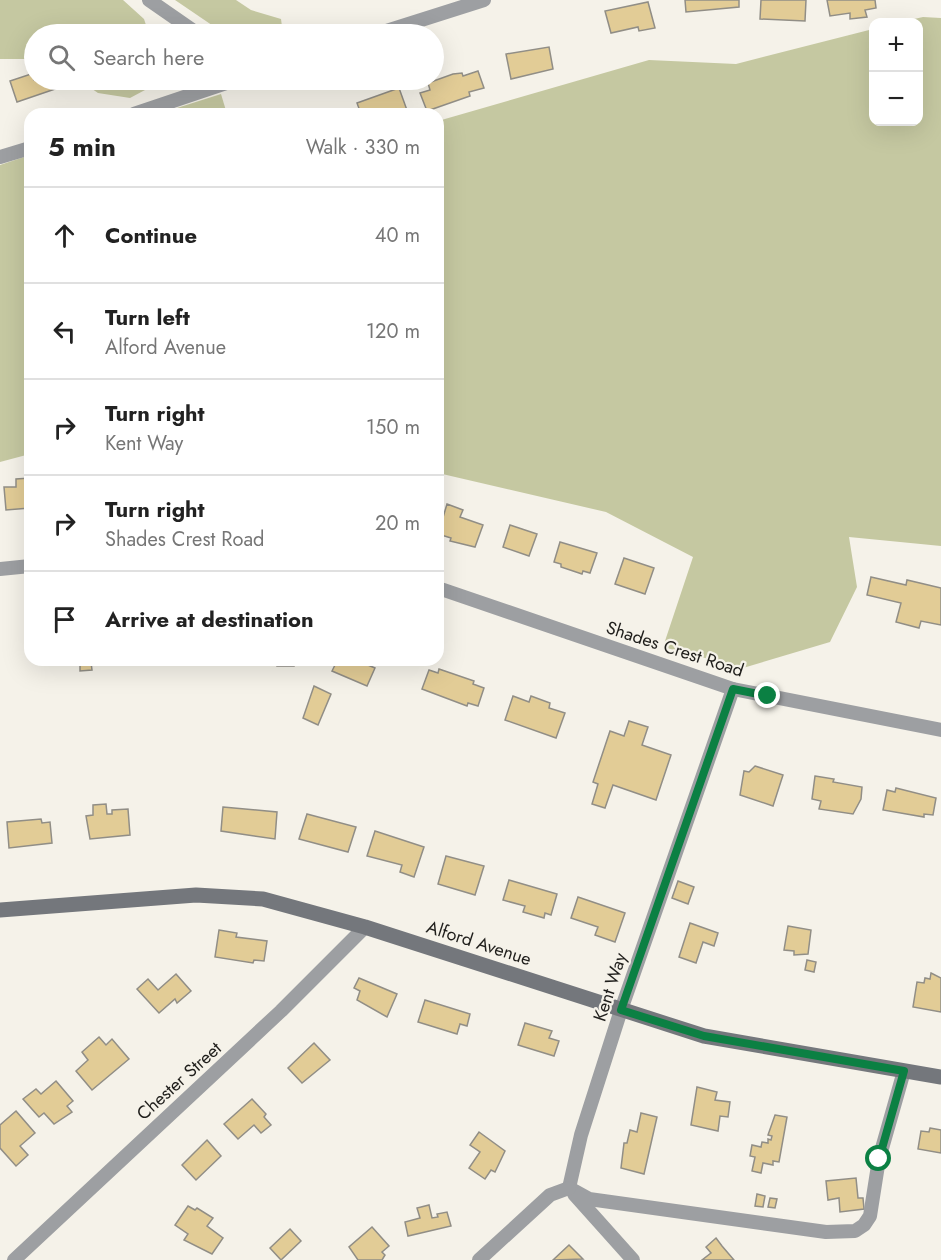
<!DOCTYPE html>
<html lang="en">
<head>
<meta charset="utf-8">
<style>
  :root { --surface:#fff; --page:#f6f6f6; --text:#222; --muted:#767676; --line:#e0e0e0 }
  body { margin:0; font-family:Jost,sans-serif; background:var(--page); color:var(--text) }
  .controls { position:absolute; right:18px; top:18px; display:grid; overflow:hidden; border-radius:12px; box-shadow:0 6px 24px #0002 }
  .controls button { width:54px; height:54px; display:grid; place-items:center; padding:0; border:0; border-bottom:2px solid var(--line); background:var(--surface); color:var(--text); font:30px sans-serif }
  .stop { position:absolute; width:18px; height:18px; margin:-14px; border:4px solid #0b8043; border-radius:50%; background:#fff }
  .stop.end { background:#0b8043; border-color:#fff; box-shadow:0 2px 6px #0008 }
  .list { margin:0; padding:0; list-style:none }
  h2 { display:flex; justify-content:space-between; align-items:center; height:78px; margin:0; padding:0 24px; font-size:26px }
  h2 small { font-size:20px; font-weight:400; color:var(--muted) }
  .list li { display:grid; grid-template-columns:39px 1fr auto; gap:18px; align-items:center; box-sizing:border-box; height:96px; padding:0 24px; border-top:2px solid var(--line) }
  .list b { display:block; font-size:22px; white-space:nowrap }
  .list p { margin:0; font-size:20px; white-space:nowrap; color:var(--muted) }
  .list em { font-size:20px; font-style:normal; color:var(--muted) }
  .icon { flex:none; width:33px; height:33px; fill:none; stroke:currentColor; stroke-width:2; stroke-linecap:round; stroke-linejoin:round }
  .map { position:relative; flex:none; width:941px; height:1260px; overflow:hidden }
  .search { position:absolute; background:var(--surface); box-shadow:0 6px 24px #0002; left:24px; top:24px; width:420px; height:66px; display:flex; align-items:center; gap:15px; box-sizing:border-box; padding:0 21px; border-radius:33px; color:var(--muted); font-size:22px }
  .panel { position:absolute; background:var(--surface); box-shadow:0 6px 24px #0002; left:24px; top:108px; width:420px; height:558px; border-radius:18px }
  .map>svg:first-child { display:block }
  .green { fill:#c5c8a1 }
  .building { fill:#e2cc96; stroke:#918e86; stroke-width:1.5 }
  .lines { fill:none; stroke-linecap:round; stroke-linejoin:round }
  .street { stroke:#9d9fa2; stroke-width:14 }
  .secondary { stroke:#74777c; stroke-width:15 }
  .route { stroke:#0b8043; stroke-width:8 }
  .labels { text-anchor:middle; stroke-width:4.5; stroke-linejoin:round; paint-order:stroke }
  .street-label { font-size:18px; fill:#1f1e1b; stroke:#f5f2e9 }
</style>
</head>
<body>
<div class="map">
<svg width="941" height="1260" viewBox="0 0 941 1260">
  <rect width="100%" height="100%" fill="#f5f2e9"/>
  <g class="green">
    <path d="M0,0H123L144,19L149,34H34V59H0Z"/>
    <path d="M175,0H236L251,10L281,19L283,34H225Z"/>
    <path d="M923,17L941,18V546L849,537L857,587L830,642L743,668L663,647L693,557L606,512L438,473V121L649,60L736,64L873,29L874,122H918V22H901Z"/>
    <path d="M79,80H159L160,82L130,98L98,93Z"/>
    <path d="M221,94L227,114H158Z"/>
    <path d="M30,155V454L0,462V165Z"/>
  </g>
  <g class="building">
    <path d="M685,0H739V7L686,12Z"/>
    <path d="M761,0H806L805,21L760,19Z"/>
    <path d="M827,0H875L876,8L865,10L867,17L850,19V13L830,16Z"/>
    <path d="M648,2L655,28L639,31L638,27L611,33L605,11Z"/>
    <path d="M549,47L553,69L511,79L506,54Z"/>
    <path d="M478,71L484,88L469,92L470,96L427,111L420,93L430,90L428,83L453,74L462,73L463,76Z"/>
    <path d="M34,73V80H55L58,88L17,102L10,81Z"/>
    <path d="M399,88L408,113L361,114L357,103Z"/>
    <path d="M30,478V508L6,510L4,487H16V479Z"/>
    <path d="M447,504L463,510L460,517L483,525L475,547L450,541L451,538L438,534Z"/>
    <path d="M510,525L537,534L529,556L503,547Z"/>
    <path d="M560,542L597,553L590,573L583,571L582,574L561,567V564L554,562Z"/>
    <path d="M624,558L654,568L645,594L615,584Z"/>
    <path d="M871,577L906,585L907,580L941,588V625L921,621L919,628L896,622L901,603L867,595Z"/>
    <path d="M60,660H115L91,662L92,670L80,671V664L60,665Z"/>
    <path d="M248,660H294V666H277V661L248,665Z"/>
    <path d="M341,660H356L375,668L367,686L332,671L336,663L339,665Z"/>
    <path d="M439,669L474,681L473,684L484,688L478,706L468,703L467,706L422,689L429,670L438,673Z"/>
    <path d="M314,686L331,694L318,725L303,718Z"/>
    <path d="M513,696L529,702L531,696L550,703L549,708L565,713L556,738L505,720Z"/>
    <path d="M629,721L648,727L642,745L671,755L656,800L613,785L605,808L592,804L598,784L593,782L610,731L624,736Z"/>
    <path d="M755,766L783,775L773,806L740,795L744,771L749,772Z"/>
    <path d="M815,776L834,779L833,782L862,787L861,799L853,814L819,809L821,801L812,799Z"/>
    <path d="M896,788L936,798L933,815L924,814V817L883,810L887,790L895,792Z"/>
    <path d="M106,804L107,814H112V810L128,809L130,835L90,839L86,816L93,815V805Z"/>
    <path d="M223,807L277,812L275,839L221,831Z"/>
    <path d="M307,814L356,827L348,852L299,839Z"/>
    <path d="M41,819L42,823L50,822L52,843L9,848L7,822Z"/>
    <path d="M375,831L424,847L414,877L400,872L402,865L367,856Z"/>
    <path d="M446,856L484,866L475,895L438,884Z"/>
    <path d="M509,880L557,894L551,915L545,913L544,918L523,912L525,906L503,900Z"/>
    <path d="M678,881L694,887L688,904L672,898Z"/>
    <path d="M578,897L625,913L615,942L595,935L598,927L571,918Z"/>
    <path d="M690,923L718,933L714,946L703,942L696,963L679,957Z"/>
    <path d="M788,926L811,930L808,954L794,955V951L784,950Z"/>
    <path d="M219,930L237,933L236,937L267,941L264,961L254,960L253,963L215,957Z"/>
    <path d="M807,960L816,962L814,972L805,970Z"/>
    <path d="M931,973L941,978V1012L913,1007L917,982L924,983L925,978L930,979Z"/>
    <path d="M176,974L191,991L177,1003L175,999L159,1013L137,989L148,979L158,990Z"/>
    <path d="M359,978L397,994L387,1017L357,1000L360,991L354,988Z"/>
    <path d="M425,1000L470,1014L467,1026L460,1024L457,1034L418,1022Z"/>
    <path d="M525,1023L552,1031L549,1038L559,1041L554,1056L518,1045Z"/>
    <path d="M99,1037L106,1045L112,1039L129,1059L92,1090L76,1071L88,1060L82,1052Z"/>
    <path d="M314,1043L330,1060L302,1083L288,1068Z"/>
    <path d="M56,1081L73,1101L67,1106L72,1112L54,1124L44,1113L39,1117L23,1099L36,1089L41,1094Z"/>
    <path d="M697,1087L717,1092L715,1100L730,1102L728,1117L720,1116L718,1131L691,1125Z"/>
    <path d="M252,1099L266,1114L264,1117L271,1125L261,1133L254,1125L238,1139L224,1124Z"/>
    <path d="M16,1111L35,1133L20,1146L28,1155L16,1166L0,1148V1125Z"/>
    <path d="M641,1113L657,1117L644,1174L621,1168L624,1143H627L630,1130L637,1132Z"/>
    <path d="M775,1115L787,1117L779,1162L773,1161V1165L763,1163L761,1173L752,1171L755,1157L750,1156L752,1145L761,1147L762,1142L768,1143V1139L771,1140L772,1136L768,1135Z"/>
    <path d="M930,1128L941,1130V1153L918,1149L921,1131L929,1132Z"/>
    <path d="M479,1132L505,1151L495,1172L491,1170L485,1179L469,1168L480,1152L470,1145Z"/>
    <path d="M207,1140L221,1156L196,1180L182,1165Z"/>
    <path d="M856,1178L858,1198H863L864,1209L840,1212L839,1198L828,1200L826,1181Z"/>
    <path d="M757,1194L765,1196L763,1207L755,1206Z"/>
    <path d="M770,1198L777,1199L775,1208L768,1207Z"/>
    <path d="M429,1205L432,1218L438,1217L437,1214L447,1212L451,1226L408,1236L405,1222L420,1218L417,1208Z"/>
    <path d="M188,1206L195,1210L197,1208L213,1218L207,1226L223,1238L212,1254L184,1240L188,1234L175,1225Z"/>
    <path d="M372,1227L389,1246L382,1252L385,1255L382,1260H358L349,1247Z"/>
    <path d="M290,1229L301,1241L281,1260L270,1248Z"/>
    <path d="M716,1238L722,1246L734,1260H702L711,1253L706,1247Z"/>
    <path d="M569,1245L583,1259L553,1260Z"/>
  </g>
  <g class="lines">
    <g class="street">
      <path d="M149,0L198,34"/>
      <path d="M377,34L484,0"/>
      <path d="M134,114L235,80"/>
      <path d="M0,157L30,148"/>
      <path d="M0,569L30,566"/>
      <path d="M438,588L733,689L941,730"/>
      <path d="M569,1188L581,1135L621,1010L733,689"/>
      <path d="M569,1188L589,1199L826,1232L855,1231L864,1225L870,1216L879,1159L904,1071"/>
      <path d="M574,1194L633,1260"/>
      <path d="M14,1260L281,1011L365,927"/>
      <path d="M479,1260L550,1195L569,1188"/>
    </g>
    <path class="secondary" d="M0,910L196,895L263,899L365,927L704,1036L941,1077"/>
  </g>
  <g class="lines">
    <path class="route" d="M768,696L733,689L621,1010L704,1036L904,1071L879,1159"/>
  </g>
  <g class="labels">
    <g class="street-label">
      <text transform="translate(675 649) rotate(18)" y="6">Shades Crest Road</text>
      <text transform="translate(479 943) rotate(18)" y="6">Alford Avenue</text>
      <text transform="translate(610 987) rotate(-72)" y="6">Kent Way</text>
      <text transform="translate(179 1081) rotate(-42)" y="6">Chester Street</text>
    </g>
  </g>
</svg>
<div class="controls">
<button>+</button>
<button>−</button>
</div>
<div class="stop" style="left:879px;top:1159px"></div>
<div class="stop end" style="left:768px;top:696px"></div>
<div class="search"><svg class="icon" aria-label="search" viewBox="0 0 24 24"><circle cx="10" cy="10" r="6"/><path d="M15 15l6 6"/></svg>Search here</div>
<section class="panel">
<h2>5 min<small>Walk · 330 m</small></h2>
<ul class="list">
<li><svg class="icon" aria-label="ahead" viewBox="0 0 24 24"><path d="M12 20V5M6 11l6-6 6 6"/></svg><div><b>Continue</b></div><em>40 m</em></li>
<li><svg class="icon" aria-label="left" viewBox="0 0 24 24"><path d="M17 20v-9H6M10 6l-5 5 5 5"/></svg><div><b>Turn left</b><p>Alford Avenue</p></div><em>120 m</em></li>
<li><svg class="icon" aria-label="right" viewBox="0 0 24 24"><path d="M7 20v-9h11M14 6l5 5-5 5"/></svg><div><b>Turn right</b><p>Kent Way</p></div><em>150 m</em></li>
<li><svg class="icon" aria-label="right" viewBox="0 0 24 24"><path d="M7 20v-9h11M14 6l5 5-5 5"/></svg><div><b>Turn right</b><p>Shades Crest Road</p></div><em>20 m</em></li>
<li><svg class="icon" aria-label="arrive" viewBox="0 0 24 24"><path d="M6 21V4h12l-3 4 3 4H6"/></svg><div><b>Arrive at destination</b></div></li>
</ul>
</section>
</div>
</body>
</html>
